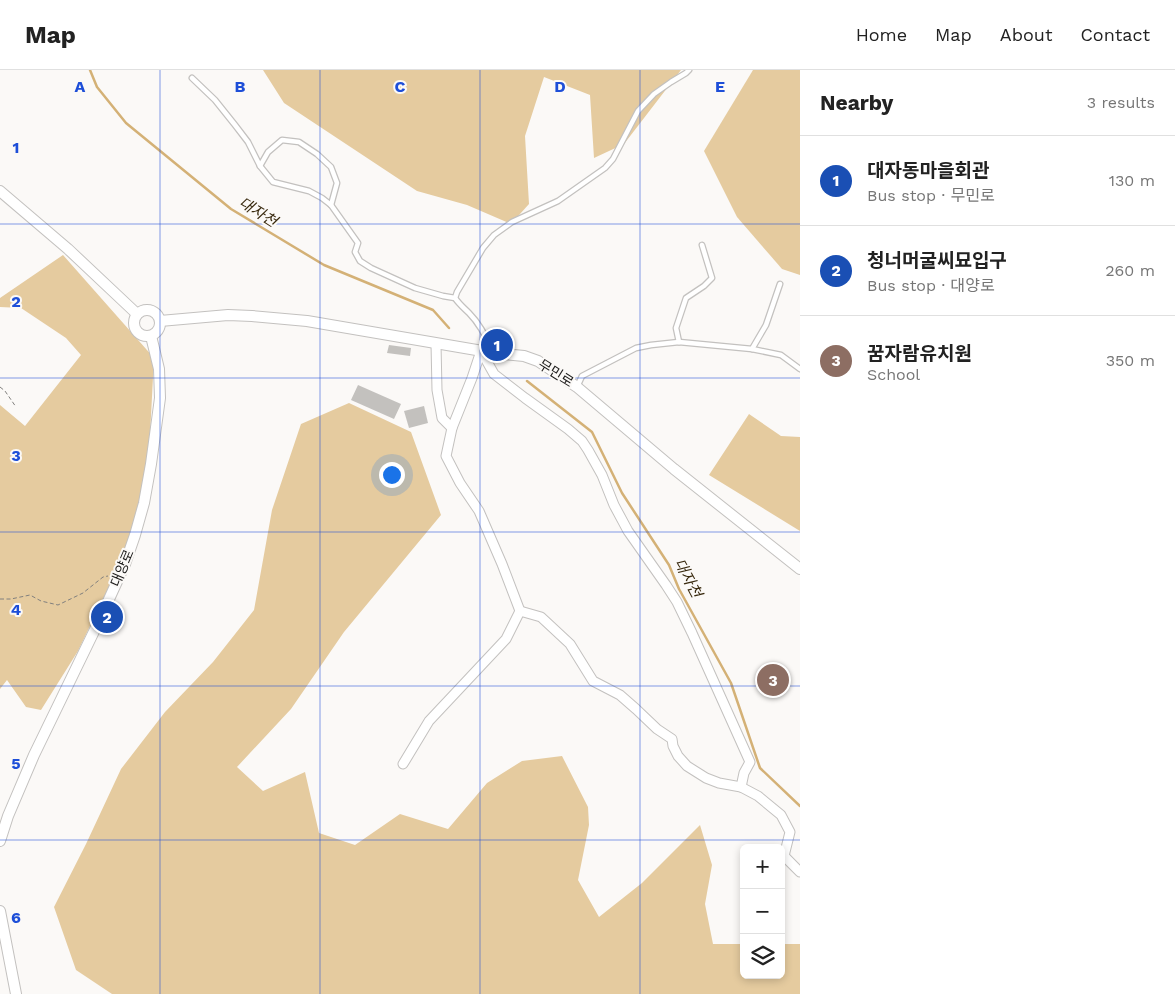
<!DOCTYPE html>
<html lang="en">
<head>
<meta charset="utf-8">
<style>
  :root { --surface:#fff; --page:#f2f2f2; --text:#222; --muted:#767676; --line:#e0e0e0; --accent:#2869d6 }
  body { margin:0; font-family:"Work Sans","Noto Sans KR",sans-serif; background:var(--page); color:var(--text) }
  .controls { position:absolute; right:15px; bottom:15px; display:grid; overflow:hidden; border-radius:8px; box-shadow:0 2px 8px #0003 }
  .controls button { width:45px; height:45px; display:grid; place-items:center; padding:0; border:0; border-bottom:1px solid var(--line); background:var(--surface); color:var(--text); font:25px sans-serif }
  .you { position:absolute; left:391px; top:404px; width:18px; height:18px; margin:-12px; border:4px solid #fff; border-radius:50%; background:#1a73e8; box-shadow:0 0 0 8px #1a73e833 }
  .badge { display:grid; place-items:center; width:32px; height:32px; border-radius:50%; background:var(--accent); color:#fff; font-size:16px; font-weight:700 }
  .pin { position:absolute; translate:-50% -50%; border:2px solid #fff; box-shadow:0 1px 5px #0006 }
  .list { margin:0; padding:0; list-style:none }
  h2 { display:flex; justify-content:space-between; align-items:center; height:65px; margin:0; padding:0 20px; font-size:21px }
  h2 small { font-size:16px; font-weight:400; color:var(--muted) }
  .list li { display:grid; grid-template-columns:32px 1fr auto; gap:15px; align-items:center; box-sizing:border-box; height:90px; padding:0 20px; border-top:1px solid var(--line) }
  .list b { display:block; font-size:19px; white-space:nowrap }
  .list p { margin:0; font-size:16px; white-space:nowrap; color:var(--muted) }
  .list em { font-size:16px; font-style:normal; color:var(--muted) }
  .icon { flex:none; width:28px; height:28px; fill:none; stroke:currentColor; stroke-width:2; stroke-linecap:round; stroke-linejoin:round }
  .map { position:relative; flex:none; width:800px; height:924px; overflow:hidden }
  header { display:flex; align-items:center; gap:30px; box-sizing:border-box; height:70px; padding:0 25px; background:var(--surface); border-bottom:1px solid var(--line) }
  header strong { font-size:24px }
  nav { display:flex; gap:28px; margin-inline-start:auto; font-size:18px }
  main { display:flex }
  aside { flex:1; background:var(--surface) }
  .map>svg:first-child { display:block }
  .green { fill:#e5cb9f }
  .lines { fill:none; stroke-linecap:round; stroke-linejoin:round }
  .stream { stroke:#d4b176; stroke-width:2.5 }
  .building { fill:#c3c1be }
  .service-casing { stroke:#c3c1bf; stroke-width:7 }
  .minor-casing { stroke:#c3c1bf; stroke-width:11 }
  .tertiary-casing { stroke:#c3c1bf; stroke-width:12 }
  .path { stroke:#81807e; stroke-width:1; stroke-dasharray:4 2.5; stroke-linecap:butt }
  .service { stroke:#fff; stroke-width:4.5 }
  .minor { stroke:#fff; stroke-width:9 }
  .tertiary { stroke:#fff; stroke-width:10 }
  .grid { fill:none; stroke:#1d4ed8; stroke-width:1; stroke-opacity:0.55 }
  .labels { text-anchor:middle; stroke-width:4; stroke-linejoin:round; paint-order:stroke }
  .street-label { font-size:14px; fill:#1c1b1a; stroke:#fbf9f7 }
  .water-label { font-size:15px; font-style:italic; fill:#392a0f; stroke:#fbf9f7 }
  .grid-label { font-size:16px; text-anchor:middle; font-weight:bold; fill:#1d4ed8; stroke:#fbf9f7; stroke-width:4; stroke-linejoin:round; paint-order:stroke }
</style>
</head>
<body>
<header>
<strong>Map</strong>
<nav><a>Home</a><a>Map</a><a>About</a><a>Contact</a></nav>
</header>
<main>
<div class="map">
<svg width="800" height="924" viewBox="0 0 800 924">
  <rect width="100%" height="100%" fill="#fbf9f7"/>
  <g class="green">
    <path d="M263,0H681L624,74L594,88L590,25L544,7L525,66L529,134L511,154L467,135L417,121L284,33Z"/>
    <path d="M753,0H800V205L782,199L737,147L704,81Z"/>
    <path d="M63,185L154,288L150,365L148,435L78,581L41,640L26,637L7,610L0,619V335L25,356L81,285L66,268L21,238L0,237V228Z"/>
    <path d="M349,333L411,362L441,445L344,562L291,639L237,697L263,721L305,702L319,763L355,775L400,744L448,759L487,713L522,691L562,686L588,737L589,755L578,810L599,847L642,813L700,755L712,795L705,834L713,874H744V905H781V874H800V924H112L76,900L54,837L86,774L121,699L165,642L213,592L254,540L272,440L301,354Z"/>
    <path d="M749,344L781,366L800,367V461L709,405Z"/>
  </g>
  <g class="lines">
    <g class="stream">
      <path d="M90,0L97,17L126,53L231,139L324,195L433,240L449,258"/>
      <path d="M527,311L592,362L622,423L669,495L679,519L731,613L760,698L800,736"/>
    </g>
  </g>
  <g class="building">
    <path d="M389,275L411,278L410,286L387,283Z"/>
    <path d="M358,315L401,334L394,349L351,330Z"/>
    <path d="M424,336L428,353L409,358L404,341Z"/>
  </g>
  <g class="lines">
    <g class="service-casing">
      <g id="service">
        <path d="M192,8L215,30L235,55L248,72L260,96L273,112L309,121L322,128L331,135L358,173L355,182L360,191L371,198L415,218L443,226L455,228"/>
        <path d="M260,96L268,82L282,70L299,72L317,84L331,97L337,113L331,135"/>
        <path d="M679,272L676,258L686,228L704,216L712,208L702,175"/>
        <path d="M752,279L766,255L780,214"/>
        <path d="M493,282C487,268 480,254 469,243C464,238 459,234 455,228L457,222L483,178L494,165L512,152L558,131L605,98L613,89L638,41L654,24L671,12L686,3L689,0"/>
        <path d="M577,317L582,306L636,278L651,275L679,272L752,279L781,285L800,299"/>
      </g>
    </g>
    <g class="minor-casing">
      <g id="minor">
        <path d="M436,274L437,320L442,348L452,358"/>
        <path d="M481,281L494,304L525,328L568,359L582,371L588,380L602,405L614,435L628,461L666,515L677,532L692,563L750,692L744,703L741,717"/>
        <path d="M520,541L541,547L570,574L593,611L620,625L636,639L657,659L672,669L673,676L678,686L687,696L706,708L719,713L741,717L758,726L781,745L790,762L784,786L800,802"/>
        <path d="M403,694L429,651L506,569L520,541L502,494L479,441L460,413L446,386L452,358L472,308L481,281"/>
      </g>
    </g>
    <g class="tertiary-casing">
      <g id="tertiary">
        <path d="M0,121L68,179L137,244"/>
        <circle cx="147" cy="253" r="13"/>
        <path d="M160,251L228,245L252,246L307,251L494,283L524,286L538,291L577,317L674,399L800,499"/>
        <path d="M0,771L8,746L34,685L100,549L125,494L135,465L144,433L151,394L160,328L159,299L151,266"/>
        <path d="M0,841L16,924"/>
      </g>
    </g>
    <g class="path">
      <path d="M0,317L5,321L16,337"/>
      <path d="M0,529H11L30,525L41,531L58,535L83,523L103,507L108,506"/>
    </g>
    <use href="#service" class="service"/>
    <use href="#minor" class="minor"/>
    <use href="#tertiary" class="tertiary"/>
  </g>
  <path class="grid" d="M160,0V924M320,0V924M480,0V924M640,0V924M0,154H800M0,308H800M0,462H800M0,616H800M0,770H800"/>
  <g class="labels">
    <g class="street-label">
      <text transform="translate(556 303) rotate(32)" y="5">무민로</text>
      <text transform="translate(122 498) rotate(-67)" y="5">대양로</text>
    </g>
    <g class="water-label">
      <text transform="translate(258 142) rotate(32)" y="5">대자천</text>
      <text transform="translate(688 508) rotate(62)" y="5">대자천</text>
    </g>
  </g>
  <g class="grid-label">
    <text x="80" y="22">A</text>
    <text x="240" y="22">B</text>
    <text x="400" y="22">C</text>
    <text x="560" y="22">D</text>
    <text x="720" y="22">E</text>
    <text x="16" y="83">1</text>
    <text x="16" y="237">2</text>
    <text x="16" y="391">3</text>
    <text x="16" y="545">4</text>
    <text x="16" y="699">5</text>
    <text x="16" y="853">6</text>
  </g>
</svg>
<div class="controls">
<button>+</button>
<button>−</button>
<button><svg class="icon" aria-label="layers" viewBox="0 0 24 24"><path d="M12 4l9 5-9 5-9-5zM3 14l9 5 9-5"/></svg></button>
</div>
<div class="you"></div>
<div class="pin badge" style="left:497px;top:275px;background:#1a4fb4">1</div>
<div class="pin badge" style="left:107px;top:547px;background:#1a4fb4">2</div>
<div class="pin badge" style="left:773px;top:610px;background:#8d6e63">3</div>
</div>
<aside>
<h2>Nearby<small>3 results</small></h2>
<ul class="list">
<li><span class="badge" style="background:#1a4fb4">1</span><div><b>대자동마을회관</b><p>Bus stop · 무민로</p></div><em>130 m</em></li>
<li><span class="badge" style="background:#1a4fb4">2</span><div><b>청너머굴씨묘입구</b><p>Bus stop · 대양로</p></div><em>260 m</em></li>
<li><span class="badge" style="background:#8d6e63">3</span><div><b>꿈자람유치원</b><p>School</p></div><em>350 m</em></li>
</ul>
</aside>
</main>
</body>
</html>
